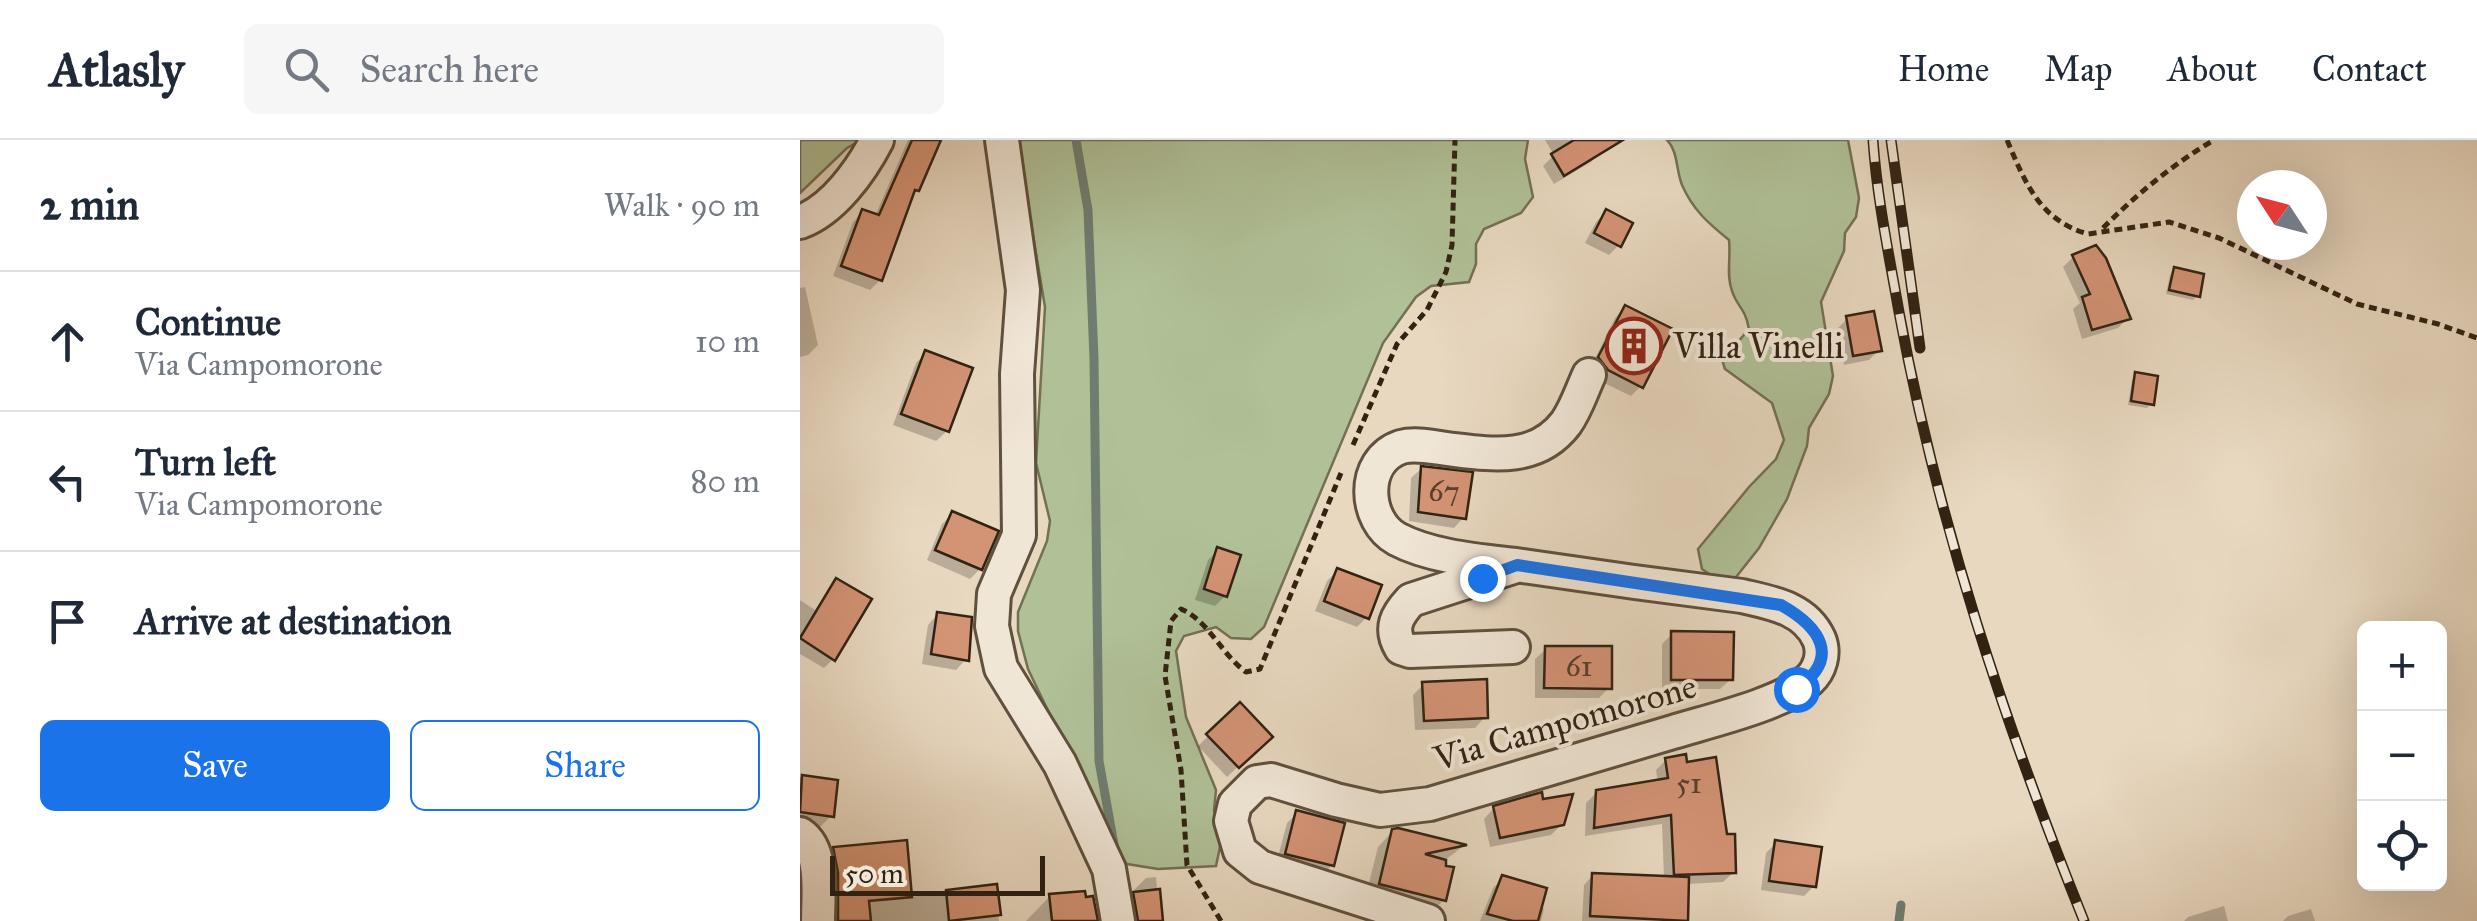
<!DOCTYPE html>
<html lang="en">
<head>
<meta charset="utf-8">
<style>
  :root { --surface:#fff; --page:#f6f6f7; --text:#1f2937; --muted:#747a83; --line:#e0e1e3; --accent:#1a73e8 }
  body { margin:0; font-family:"IM FELL Great Primer",serif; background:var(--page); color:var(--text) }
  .controls { position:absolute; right:30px; bottom:30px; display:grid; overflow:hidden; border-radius:15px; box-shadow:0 10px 40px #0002 }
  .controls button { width:90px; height:90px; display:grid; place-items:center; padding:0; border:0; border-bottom:2px solid var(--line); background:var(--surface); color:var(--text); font:50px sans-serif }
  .compass { position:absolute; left:1437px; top:30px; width:90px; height:90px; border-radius:50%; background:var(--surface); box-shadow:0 10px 40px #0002; rotate:306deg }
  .scale { position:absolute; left:30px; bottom:25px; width:215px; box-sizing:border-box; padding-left:10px; border:5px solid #322212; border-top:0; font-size:28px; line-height:35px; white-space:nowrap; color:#322212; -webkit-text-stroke:8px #f0e6d6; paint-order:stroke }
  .stop { position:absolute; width:30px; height:30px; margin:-22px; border:8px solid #1a73e8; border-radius:50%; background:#fff }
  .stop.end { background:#1a73e8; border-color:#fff; box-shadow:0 2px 10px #0008 }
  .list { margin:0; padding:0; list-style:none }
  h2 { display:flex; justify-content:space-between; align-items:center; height:130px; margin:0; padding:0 40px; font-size:42px }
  h2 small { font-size:32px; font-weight:400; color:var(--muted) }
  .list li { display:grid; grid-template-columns:65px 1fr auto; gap:30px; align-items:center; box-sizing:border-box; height:140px; padding:0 40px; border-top:2px solid var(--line) }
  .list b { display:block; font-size:38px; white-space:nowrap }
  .list p { margin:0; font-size:32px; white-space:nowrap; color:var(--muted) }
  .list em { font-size:32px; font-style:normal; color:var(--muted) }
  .actions { display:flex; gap:20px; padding:30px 40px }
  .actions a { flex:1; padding:22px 0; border:2px solid var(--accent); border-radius:15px; text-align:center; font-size:35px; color:var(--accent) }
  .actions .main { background:var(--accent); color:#fff }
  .icon { flex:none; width:55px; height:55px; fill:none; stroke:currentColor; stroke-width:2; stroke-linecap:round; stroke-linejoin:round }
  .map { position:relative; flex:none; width:1677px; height:781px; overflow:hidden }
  header { display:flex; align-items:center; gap:60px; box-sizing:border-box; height:140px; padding:0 50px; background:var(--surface); border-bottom:2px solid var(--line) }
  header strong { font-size:48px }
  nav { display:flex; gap:55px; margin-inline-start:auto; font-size:35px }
  .search { width:700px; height:90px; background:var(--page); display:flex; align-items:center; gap:25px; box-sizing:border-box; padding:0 35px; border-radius:15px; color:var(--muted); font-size:38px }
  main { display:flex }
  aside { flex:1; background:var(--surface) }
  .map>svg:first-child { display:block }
  .green { fill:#b0c097; stroke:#717154; stroke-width:2.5 }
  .shadow { fill:#0003 }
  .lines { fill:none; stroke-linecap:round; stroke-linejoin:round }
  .stream { stroke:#6f7d70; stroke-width:9 }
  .building { fill:#d39375; stroke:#322212; stroke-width:2.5 }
  .minor-casing { stroke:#60503e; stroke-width:38 }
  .path { stroke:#322212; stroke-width:5; stroke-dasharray:8 5; stroke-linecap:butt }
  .minor { stroke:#f0e6d6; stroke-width:32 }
  .rail-casing { stroke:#322212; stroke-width:11 }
  .rail { stroke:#f0e6d6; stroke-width:8; stroke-dasharray:22; stroke-linecap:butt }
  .route { stroke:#1a73e8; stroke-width:12 }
  .labels { text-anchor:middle; stroke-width:8; stroke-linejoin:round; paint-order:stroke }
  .number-label { font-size:30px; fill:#5a3e2b }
  .poi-label { font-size:35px; fill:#322212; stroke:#f0e6d6; text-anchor:start }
  .street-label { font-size:35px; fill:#322212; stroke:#f0e6d6 }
</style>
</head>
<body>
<header>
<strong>Atlasly</strong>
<div class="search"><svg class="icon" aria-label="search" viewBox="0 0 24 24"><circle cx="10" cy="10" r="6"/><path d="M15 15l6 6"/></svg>Search here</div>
<nav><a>Home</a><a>Map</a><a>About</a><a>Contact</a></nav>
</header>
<main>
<aside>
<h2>2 min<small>Walk · 90 m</small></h2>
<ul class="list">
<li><svg class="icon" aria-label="ahead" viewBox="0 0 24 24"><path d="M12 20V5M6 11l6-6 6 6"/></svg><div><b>Continue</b><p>Via Campomorone</p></div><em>10 m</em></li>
<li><svg class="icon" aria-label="left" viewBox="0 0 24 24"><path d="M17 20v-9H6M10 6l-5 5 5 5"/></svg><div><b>Turn left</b><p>Via Campomorone</p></div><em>80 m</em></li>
<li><svg class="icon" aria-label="arrive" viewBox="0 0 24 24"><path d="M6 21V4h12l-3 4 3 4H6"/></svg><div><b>Arrive at destination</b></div></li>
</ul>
<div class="actions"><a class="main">Save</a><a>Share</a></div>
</aside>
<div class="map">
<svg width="1677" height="781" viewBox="0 0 1677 781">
  <rect width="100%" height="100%" fill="#e8d8c0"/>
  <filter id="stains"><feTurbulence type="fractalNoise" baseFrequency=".002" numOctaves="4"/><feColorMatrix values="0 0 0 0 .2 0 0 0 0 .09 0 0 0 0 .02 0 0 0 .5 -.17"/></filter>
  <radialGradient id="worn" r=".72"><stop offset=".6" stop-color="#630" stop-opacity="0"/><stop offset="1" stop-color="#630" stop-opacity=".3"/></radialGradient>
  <g class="green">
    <path d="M0,0H62L47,8L0,53Z"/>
    <path d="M217,0H728L725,19L733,57L721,73L684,89L676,104V124L669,142L631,146L616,157L583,203L464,487L451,499L431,498L416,487L384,496L376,511L386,577L416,650L414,670L420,707L416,726L358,729L321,723L228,529L218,491V472L247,401L250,381L236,323L245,167Z"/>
    <path d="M867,0H1048L1059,58L1056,77L1045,93L1044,111L1021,162L1033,236L1029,254L1009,288L1007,306L987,359L959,408L936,437L918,440L902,429L898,409L949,347L976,319L984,300L972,263L925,229L919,210L937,203L949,189C945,167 937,167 932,151C926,135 931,117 929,100C908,83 893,70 882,45C876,30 878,11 867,0Z"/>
  </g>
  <g class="shadow">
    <path d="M108,0H138L117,50L110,56L80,140L70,150L33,136L53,82L63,72L75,76Z"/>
    <path d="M745,0H794L801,12L791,22L754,44L743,26L754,15Z"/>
    <path d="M806,72L819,105L809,115L785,103L796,82Z"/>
    <path d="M1273,117L1328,178L1318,188L1282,199L1273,169L1280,163L1263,127Z"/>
    <path d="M1375,130L1397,156L1393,160L1366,154L1370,135Z"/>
    <path d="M5,147L18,205L8,215L0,217V148Z"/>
    <path d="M825,168L841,246L831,256L798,240L790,229L815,178Z"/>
    <path d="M1047,179L1079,210L1069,220L1044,225L1037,189Z"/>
    <path d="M126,213L147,291L136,301L93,285L116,223Z"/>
    <path d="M1336,235L1351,263L1347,268L1328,265L1332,240Z"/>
    <path d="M622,328L664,377L654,388L609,381L611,338Z"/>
    <path d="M152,374L180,429L170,439L127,420L142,384Z"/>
    <path d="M418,410L425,456L415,466L395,460L408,420Z"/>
    <path d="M537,431L567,477L557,487L515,471L527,441Z"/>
    <path d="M36,441L33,519L24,528L0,514V460L15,470Z"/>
    <path d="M138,474L166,519L156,530L122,524L128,485Z"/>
    <path d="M872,494L931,539L920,549H862V504Z"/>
    <path d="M746,509L809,548L799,558H735V519Z"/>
    <path d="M624,544L685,577L675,588L615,590L613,555Z"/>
    <path d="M440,566L469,597L427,637L398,606Z"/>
    <path d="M866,620L934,732L923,742L887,744L885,781H782L784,745L793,735L864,739L862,684L785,696L786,663L797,652L858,642L856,630Z"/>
    <path d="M0,637L35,642L31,676L19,688L0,685Z"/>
    <path d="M741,661L762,684L751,695L690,707L684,679L694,668Z"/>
    <path d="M497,673L532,725L522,735L476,724L487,683Z"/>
    <path d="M593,691L662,707L644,721V760L628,775L565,759L578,707Z"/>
    <path d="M976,703L1014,746L1004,756L961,750L966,713Z"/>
    <path d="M34,710L109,757L195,747L199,781H33L28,715Z"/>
    <path d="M356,737L360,781H312L324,760L346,738Z"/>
    <path d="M703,738L744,769L741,781H680L693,748Z"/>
    <path d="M250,756L296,781H226Z"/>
    <path d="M1424,766L1428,781H1384L1388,777Z"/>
    <path d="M1511,769L1515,781H1483L1488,776Z"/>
  </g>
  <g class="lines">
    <g class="stream">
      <path d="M276,0L288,70L294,219L299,621L315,710"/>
      <path d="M1099,781L1101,765"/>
    </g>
  </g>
  <g class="building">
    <path d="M112,0H141L119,51L115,50L82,141L41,126L62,69L79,75Z"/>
    <path d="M774,0H823L764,36L751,14Z"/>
    <path d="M806,69L833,83L821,107L794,93Z"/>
    <path d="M1296,105L1306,118L1331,179L1292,190L1282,157L1290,154L1272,115Z"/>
    <path d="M1374,127L1404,134L1400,157L1369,150Z"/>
    <path d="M825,165L873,189L843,248L808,230L798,217Z"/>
    <path d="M1074,171L1082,211L1053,216L1046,176Z"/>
    <path d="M125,210L173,228L149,292L101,274Z"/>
    <path d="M1335,232L1358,236L1354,265L1331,261Z"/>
    <path d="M621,326L673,332L666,379L618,372Z"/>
    <path d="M152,371L199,391L182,430L135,410Z"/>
    <path d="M417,407L441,415L427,457L404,449Z"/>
    <path d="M537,428L582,445L569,479L524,461Z"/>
    <path d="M36,438L72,459L35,521L0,498Z"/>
    <path d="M137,472L172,477L169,521L131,514Z"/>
    <path d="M871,491L934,492L933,540H871Z"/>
    <path d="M745,506H812V549L744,548Z"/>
    <path d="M687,539L688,578L624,581L622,542Z"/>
    <path d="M440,562L473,597L439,628L406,594Z"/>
    <path d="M886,614L887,622L916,617L927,694H935L936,733L874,735L871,675L794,688L796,650L868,638L865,618Z"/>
    <path d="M2,635L38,640L34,677L0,672Z"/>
    <path d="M742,652L743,659L773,654L764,685L700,698L693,666Z"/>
    <path d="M496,670L545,683L534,726L485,714Z"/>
    <path d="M598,688L667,705L625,714L646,720V726L654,727L646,761L579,744L592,689Z"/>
    <path d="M107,700L112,757L69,761L71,781H38V733L33,707Z"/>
    <path d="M975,700L1022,707L1016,747L969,741Z"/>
    <path d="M792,733L889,737L888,781L790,776Z"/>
    <path d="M702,735L747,748L738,781H713L687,774Z"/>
    <path d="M197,744L201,775L149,781L146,750Z"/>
    <path d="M360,749L363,781H338L333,752Z"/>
    <path d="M285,751L286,757L293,756L298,781H252L249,754Z"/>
  </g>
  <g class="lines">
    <g class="minor-casing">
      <g id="minor">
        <path d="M202,0L223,150L217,234L219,395L194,454L192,486L201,528L260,624L309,729L318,781"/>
        <path d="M0,82C33,70 61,31 77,0"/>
        <path d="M713,427L611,460C597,475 589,488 601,508L610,511L713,507"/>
        <path d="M0,694C24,710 18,755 18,781"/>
        <path d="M628,781L460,727L440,711L431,681L435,664L457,642L471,640L536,660L580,670L630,664C711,640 792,616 873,592C909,581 982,564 1009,540C1020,530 1025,513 1019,499C1005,468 972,463 942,456C869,447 796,437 723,426C684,421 633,418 597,399C564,381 560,321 601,307C615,303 632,307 647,309C689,314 736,323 766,283C776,269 782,250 789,235"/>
      </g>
    </g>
    <g class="path">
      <path d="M1207,0C1225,42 1239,80 1288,94L1369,82L1419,98L1557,164L1638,184L1677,198"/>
      <path d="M1303,88C1336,55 1373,24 1414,0"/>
      <path d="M553,305L597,204L627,170L646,132L652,105L655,0"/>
      <path d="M421,781L387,725L381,630L365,536L371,481L381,469C409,481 421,514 446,532L460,529L541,333"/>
    </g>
    <use href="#minor" class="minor"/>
    <g class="rail-casing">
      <g id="rail">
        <path d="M1073,0C1077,58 1089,115 1099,172C1138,384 1204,582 1284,781"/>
        <path d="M1091,0L1120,208"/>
      </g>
    </g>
    <use href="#rail" class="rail"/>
  </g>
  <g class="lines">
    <path class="route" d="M682,438L717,425L981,465C1020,487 1042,518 996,549"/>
  </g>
  <defs>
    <g id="building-ring" transform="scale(2.875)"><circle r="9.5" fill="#f0e6d6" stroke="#8f2418" stroke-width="1.5"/><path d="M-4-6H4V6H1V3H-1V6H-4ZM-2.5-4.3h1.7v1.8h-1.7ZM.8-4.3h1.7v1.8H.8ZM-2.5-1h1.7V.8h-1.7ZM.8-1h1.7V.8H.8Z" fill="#8f2418"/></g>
  </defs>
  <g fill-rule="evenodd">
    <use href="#building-ring" x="834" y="206"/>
  </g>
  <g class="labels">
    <g class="number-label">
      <text x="644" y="361">67</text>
      <text x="779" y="536">61</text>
      <text x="889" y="653">51</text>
    </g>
    <g class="poi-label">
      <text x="873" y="218">Villa Vinelli</text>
    </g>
    <g class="street-label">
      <text transform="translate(765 582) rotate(-16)" y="12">Via Campomorone</text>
    </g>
  </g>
  <rect width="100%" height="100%" filter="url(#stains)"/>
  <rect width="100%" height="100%" fill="url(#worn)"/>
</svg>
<div class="controls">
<button>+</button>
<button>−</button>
<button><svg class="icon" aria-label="locate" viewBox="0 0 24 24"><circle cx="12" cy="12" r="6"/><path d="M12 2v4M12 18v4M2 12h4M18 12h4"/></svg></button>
</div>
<svg class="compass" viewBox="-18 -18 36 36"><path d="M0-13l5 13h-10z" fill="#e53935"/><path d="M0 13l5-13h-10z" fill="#747a83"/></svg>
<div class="scale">50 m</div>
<div class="stop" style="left:996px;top:549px"></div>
<div class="stop end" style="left:682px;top:438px"></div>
</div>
</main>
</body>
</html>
